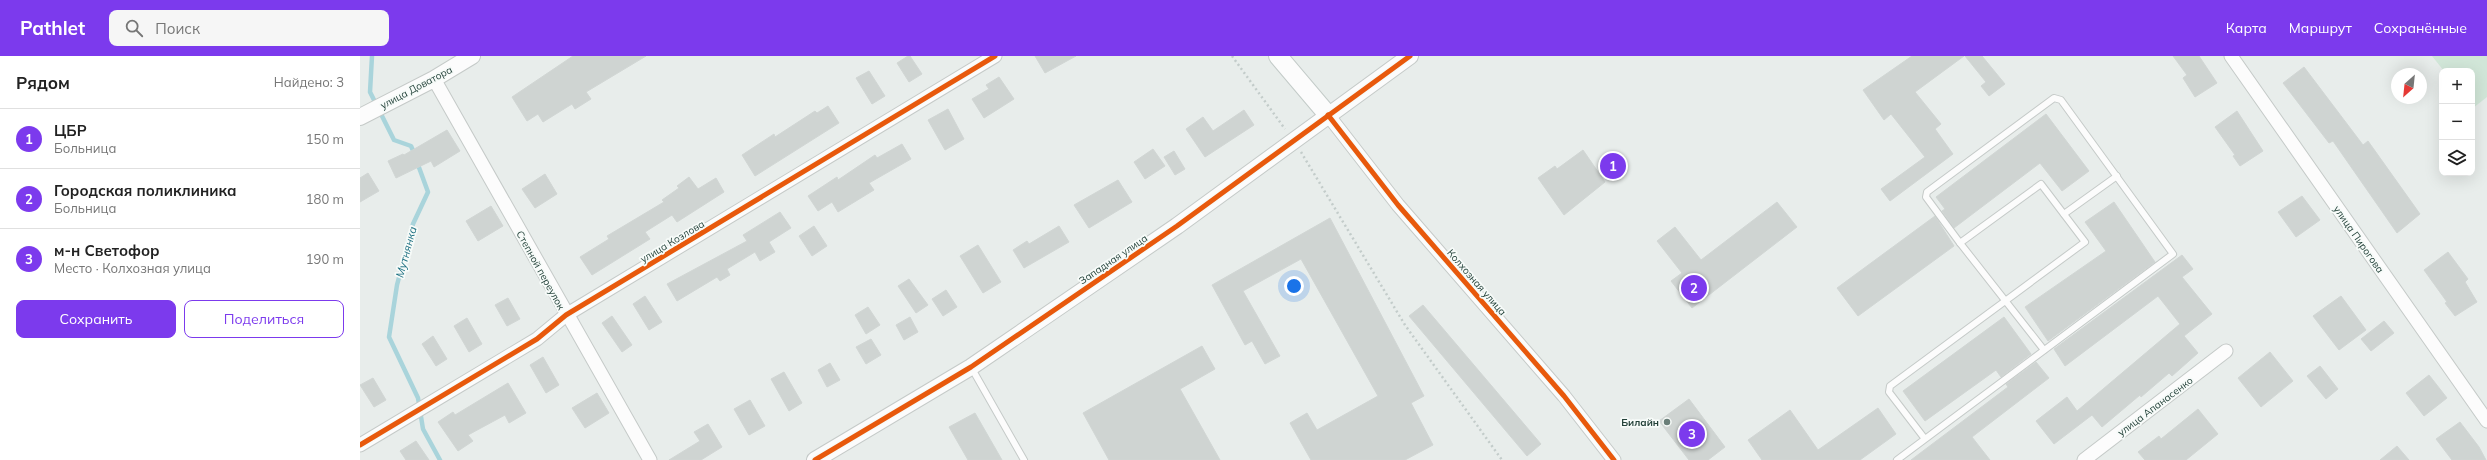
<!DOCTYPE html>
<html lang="ru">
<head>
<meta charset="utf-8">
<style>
  :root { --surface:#fff; --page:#f6f6f6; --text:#222; --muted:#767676; --line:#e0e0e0; --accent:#7c3aed }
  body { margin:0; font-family:Mulish,sans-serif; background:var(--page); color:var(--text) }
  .controls { position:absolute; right:12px; top:12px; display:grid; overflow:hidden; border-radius:8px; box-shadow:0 4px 16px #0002 }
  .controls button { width:36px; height:36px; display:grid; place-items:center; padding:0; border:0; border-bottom:1px solid var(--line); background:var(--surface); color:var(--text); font:20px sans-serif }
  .compass { position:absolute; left:2031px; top:12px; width:36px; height:36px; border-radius:50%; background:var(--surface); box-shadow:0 4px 16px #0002; rotate:207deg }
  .you { position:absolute; left:934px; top:230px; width:14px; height:14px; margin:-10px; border:3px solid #fff; border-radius:50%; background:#1a73e8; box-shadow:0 0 0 6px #1a73e833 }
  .badge { display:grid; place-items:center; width:26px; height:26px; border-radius:50%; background:var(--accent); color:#fff; font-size:13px; font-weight:700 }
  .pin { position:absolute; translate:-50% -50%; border:2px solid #fff; box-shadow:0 1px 4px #0006 }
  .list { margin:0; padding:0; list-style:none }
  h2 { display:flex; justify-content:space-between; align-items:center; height:52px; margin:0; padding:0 16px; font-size:17px }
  h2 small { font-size:13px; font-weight:400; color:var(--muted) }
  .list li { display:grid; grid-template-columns:26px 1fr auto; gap:12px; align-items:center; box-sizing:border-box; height:60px; padding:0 16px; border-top:1px solid var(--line) }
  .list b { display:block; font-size:15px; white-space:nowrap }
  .list p { margin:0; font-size:13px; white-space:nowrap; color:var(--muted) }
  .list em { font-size:13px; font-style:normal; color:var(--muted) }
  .actions { display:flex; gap:8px; padding:12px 16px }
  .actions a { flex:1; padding:9px 0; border:1px solid var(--accent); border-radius:8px; text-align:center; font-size:14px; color:var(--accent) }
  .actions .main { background:var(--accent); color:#fff }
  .icon { flex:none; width:22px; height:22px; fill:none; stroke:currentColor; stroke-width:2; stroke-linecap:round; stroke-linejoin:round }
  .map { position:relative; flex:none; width:2127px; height:404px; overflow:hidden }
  header { display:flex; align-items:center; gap:24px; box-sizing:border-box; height:56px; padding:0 20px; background:var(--accent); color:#fff }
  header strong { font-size:19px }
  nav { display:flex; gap:22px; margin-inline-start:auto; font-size:14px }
  .search { width:280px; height:36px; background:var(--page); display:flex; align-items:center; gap:10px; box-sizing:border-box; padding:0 14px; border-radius:8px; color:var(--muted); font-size:15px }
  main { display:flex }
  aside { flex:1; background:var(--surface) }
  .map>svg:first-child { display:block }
  .green { fill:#d1e6d8 }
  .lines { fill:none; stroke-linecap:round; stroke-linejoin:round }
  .stream { stroke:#a9d4db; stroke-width:4.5 }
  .building { fill:#cfd4d2; stroke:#d1d6d4 }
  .service-casing { stroke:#c5cac8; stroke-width:8 }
  .minor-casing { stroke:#c5cac8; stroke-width:15 }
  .tertiary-casing { stroke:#c5cac8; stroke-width:18 }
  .secondary-casing { stroke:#c3cbc8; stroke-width:20 }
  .path { stroke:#c3ccca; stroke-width:2.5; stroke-dasharray:2 3; stroke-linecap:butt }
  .service { stroke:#fcfcfc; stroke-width:6 }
  .minor { stroke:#fcfcfc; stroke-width:13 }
  .tertiary { stroke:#fcfcfc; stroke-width:16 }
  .secondary { stroke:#fcfcfc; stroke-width:18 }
  .cycleway-casing { stroke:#f7fbf9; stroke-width:8 }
  .cycleway { stroke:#e8590c; stroke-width:5 }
  .poi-dot { fill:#697e78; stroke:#f7fbf9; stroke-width:1.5 }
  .labels { text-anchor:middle; stroke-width:3.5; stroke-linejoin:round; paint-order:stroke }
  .street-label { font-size:10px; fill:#24423a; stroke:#f7fbf9 }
  .poi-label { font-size:10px; font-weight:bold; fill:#24423a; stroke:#f7fbf9; text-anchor:end }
  .water-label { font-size:11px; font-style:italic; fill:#1c6f80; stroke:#f7fbf9 }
</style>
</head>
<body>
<header>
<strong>Pathlet</strong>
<div class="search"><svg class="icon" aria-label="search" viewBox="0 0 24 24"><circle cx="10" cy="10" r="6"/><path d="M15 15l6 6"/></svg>Поиск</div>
<nav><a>Карта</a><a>Маршрут</a><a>Сохранённые</a></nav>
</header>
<main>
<aside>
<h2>Рядом<small>Найдено: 3</small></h2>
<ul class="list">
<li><span class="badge">1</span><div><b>ЦБР</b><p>Больница</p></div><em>150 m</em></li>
<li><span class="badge">2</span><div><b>Городская поликлиника</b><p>Больница</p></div><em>180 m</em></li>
<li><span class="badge">3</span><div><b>м-н Светофор</b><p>Место · Колхозная улица</p></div><em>190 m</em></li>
</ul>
<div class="actions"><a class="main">Сохранить</a><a>Поделиться</a></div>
</aside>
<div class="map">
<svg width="2127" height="404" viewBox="0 0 2127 404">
  <rect width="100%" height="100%" fill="#e8edeb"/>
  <path class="green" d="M2072,0H2127V41L2113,52L2112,15H2084Z"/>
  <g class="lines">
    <g class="stream">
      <path d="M12,0L10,36L34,84L51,90L55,99"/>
      <path d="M57,106L68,136L53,168L37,229L29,281L58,342L63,373L80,404"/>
    </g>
  </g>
  <g class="building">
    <path d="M213,0H286L226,36L231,43L215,53L212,48L183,66L178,58L167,65L152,41Z"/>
    <path d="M548,0H550L562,18L549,26L537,7Z"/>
    <path d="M675,0H716L685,17Z"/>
    <path d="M1552,0H1604L1555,36L1581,68L1575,73L1593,98L1530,145L1521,133L1565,101L1531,58L1524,64L1503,34Z"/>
    <path d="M1605,0H1622L1645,28L1629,40L1621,30L1626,26Z"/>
    <path d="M1813,0H1839L1857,27L1835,41L1823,22L1827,19Z"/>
    <path d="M1944,11L2003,89L2008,85L2060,158L2037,177L1973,85L1969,87L1923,27Z"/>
    <path d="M509,15L525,40L512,48L496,22Z"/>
    <path d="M639,21L654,43L624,62L612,43L629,33L626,29Z"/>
    <path d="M468,50L479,67L395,120L382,99L414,78L415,81L455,55L457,57Z"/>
    <path d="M588,53L604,83L585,94L568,64Z"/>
    <path d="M884,54L894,69L845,101L826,73L843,61L853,75Z"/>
    <path d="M1877,55L1903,95L1880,110L1873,100L1875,99L1855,71Z"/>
    <path d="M1686,58L1729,115L1702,135L1680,107L1594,172L1582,155L1585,153L1576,141Z"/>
    <path d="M87,74L100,95L74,111L71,105L36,122L28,105L43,98L44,99Z"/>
    <path d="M542,88L551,103L509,127L514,134L478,156L472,146L458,155L448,140L477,121L478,124L515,99L517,102Z"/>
    <path d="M793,93L805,110L785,123L774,106Z"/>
    <path d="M1223,94L1245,126L1204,159L1178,122L1195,110L1197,113Z"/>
    <path d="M814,95L825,113L815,119L804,101Z"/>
    <path d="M8,117L19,135L0,146V122Z"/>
    <path d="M185,118L197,138L175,152L162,133Z"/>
    <path d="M329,121L338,133L356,122L364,136L317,166L312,159L285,176L290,183L232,219L220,201L249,183L247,180L304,146L302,144L319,132L317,130Z"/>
    <path d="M758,124L772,146L729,172L714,149Z"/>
    <path d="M1942,140L1960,164L1936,181L1918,156Z"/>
    <path d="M1417,146L1437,171L1332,252L1311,225L1322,217L1297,185L1315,171L1341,204Z"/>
    <path d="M1754,146L1795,206L1688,285L1665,251L1746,195L1725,166Z"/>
    <path d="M131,150L143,170L118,185L106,165Z"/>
    <path d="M420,156L431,172L409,186L415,196L400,205L395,196L367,213L370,219L360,225L357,221L317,245L307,228L387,185L383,179Z"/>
    <path d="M1575,160L1594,190L1498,260L1477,232Z"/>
    <path d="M970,162L1064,340L1051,347L1073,389L1045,404H951L930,367L947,357L957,374L1018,340L941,203L883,235L920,300L905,308L892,285L885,289L852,229Z"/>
    <path d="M454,170L467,190L452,200L439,180Z"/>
    <path d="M699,170L709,186L664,212L653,194L667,185L669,188Z"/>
    <path d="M618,189L641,226L623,237L600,200Z"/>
    <path d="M2088,196L2108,223L2105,226L2117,246L2095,260L2085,247L2087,246L2064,214Z"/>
    <path d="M1822,199L1833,213L1822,221L1852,258L1824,280L1838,297L1812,320L1809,317L1781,341L1780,339L1742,371L1732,359L1694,388L1676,365L1707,341L1717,355L1820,268L1798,240L1705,310L1694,293Z"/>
    <path d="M549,223L568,249L556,257L538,230Z"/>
    <path d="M586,234L597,251L583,260L572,243Z"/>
    <path d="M285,240L302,266L289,274L273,248Z"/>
    <path d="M1981,240L2006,274L1979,294L1953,260Z"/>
    <path d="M148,242L160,263L147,270L135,249Z"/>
    <path d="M1063,249L1181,388L1167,400L1049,260Z"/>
    <path d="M508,251L520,269L506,278L495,259Z"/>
    <path d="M252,260L272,289L262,296L242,267Z"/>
    <path d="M550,261L558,276L544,284L536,269Z"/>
    <path d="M1644,261L1671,298L1641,321L1636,314L1565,365L1543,335Z"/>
    <path d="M107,262L122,288L109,296L94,270Z"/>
    <path d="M2024,265L2034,277L2011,295L2001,283Z"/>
    <path d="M73,280L87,303L76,310L62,288Z"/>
    <path d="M511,283L521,299L506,308L496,291Z"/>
    <path d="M842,290L855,313L820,333L860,404H749L723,357Z"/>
    <path d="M1910,296L1933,325L1901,351L1878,322Z"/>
    <path d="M183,301L199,329L186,337L170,309Z"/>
    <path d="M1676,306L1689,322L1612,381L1630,404H1551L1648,331L1646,328Z"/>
    <path d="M470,307L480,324L467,331L458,314Z"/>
    <path d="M1960,310L1978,333L1966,343L1947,320Z"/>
    <path d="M424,316L442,347L429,355L411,323Z"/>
    <path d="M2069,319L2087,342L2064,360L2046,337Z"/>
    <path d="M13,322L26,344L14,351L0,329Z"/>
    <path d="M148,327L166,357L149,367L145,359L108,379L113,385L98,395L78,366L93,356L95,359Z"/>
    <path d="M237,337L249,357L225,372L212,352Z"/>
    <path d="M1329,343L1365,391L1348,404H1329L1299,365Z"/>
    <path d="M390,344L405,370L389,379L374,353Z"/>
    <path d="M1518,352L1536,378L1500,404H1402L1388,384L1430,354L1458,394Z"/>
    <path d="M1838,353L1858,378L1826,404H1785L1778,396L1799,380L1801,383Z"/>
    <path d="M615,357L642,404H608L589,371Z"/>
    <path d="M2100,366L2119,391L2126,404H2092L2076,383Z"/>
    <path d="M348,368L362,391L341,404H309L340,385L334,376Z"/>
    <path d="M56,385L69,404H46L40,395Z"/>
    <path d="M2037,390L2049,404H2020Z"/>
  </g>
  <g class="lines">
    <g class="service-casing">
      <g id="service">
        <path d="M1704,158L1757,120"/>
        <path d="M1600,187L1684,294"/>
        <path d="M611,311L664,404"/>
        <path d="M1537,404L1813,198L1701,44L1694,42L1567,136L1566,141L1600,187L1681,128L1725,186L1530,330L1529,336L1565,383"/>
      </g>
    </g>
    <g class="minor-casing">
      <g id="minor">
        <path d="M1871,0L2127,365"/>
        <path d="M74,23L290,404"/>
        <path d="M968,59L1038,149L1204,340L1254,404"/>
        <path d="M0,389L177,283L206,259L635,0"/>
        <path d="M1724,404L1866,295"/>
      </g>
    </g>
    <g class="tertiary-casing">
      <g id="tertiary">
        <path d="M0,61L74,23L112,0"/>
        <path d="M455,404L611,311L817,170L1050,0"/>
      </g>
    </g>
    <g class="secondary-casing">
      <path id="secondary" d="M918,0L968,59"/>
    </g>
    <g class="path">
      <path d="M872,0L925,73"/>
      <path d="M941,96L1045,269L1142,404"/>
    </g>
    <use href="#service" class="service"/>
    <use href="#minor" class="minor"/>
    <use href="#tertiary" class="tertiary"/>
    <use href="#secondary" class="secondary"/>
    <g class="cycleway-casing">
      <g id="cycleway">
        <path d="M968,59L1038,149L1204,340L1254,404"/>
        <path d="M0,389L177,283L206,259L635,0"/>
        <path d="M455,404L611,311L817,170L1050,0"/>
      </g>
    </g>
    <use href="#cycleway" class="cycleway"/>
  </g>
  <circle class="poi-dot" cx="1307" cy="366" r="4"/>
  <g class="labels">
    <g class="street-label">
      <text transform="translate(56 31) rotate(-28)" y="4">улица Доватора</text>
      <text transform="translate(1999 183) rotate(55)" y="4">улица Пирогова</text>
      <text transform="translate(312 185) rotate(-31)" y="4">улица Козлова</text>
      <text transform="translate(753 203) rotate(-34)" y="4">Западная улица</text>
      <text transform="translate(181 214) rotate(61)" y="4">Степной переулок</text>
      <text transform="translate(1117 226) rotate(49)" y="4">Колхозная улица</text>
      <text transform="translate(1795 350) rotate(-37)" y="4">улица Апанасенко</text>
    </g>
    <g class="poi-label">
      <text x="1299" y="370">Билайн</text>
    </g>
    <g class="water-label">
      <text transform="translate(46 196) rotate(-75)" y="4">Мутнянка</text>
    </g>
  </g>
</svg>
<div class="controls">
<button>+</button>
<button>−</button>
<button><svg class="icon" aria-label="layers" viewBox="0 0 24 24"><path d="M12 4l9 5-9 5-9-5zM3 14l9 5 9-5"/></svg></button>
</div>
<svg class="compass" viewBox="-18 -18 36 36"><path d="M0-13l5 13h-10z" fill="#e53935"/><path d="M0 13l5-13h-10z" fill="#767676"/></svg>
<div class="you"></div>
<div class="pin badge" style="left:1253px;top:110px">1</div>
<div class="pin badge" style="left:1334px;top:232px">2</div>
<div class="pin badge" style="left:1332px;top:378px">3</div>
</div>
</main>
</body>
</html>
